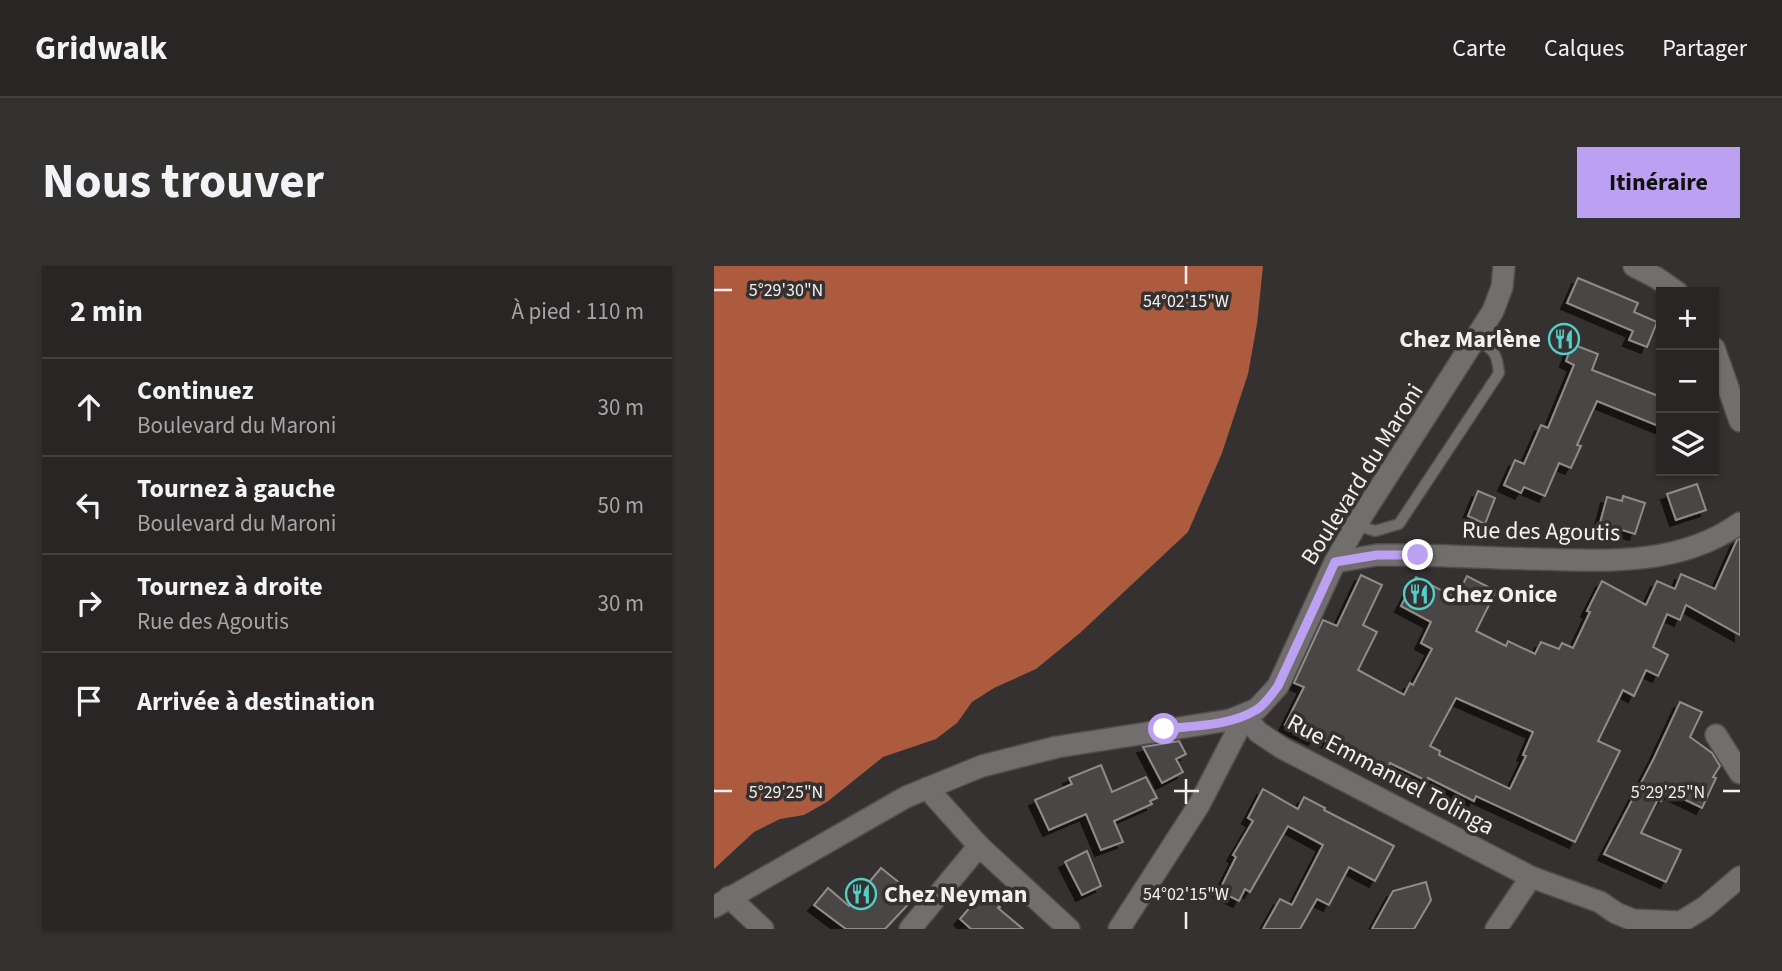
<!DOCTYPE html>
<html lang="fr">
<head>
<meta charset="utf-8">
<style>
  :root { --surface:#282524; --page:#343131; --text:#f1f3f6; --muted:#a5a5a6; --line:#444241; --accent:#bca0f2 }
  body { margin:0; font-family:"Source Sans 3",sans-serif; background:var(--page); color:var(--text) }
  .controls { position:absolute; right:21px; top:21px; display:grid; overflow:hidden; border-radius:0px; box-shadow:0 2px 5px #0004 }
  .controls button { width:63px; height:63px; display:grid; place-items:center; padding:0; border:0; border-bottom:2px solid var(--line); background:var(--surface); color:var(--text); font:35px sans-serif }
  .stop { position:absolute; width:21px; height:21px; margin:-16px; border:5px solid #bca0f2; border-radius:50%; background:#fff }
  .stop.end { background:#bca0f2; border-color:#fff; box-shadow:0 2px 7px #0008 }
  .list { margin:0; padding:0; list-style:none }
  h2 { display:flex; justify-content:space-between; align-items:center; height:91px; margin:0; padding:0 28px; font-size:30px }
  h2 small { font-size:23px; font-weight:400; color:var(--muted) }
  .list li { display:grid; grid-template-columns:46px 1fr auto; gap:21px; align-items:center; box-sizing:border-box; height:98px; padding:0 28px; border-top:2px solid var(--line) }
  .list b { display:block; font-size:26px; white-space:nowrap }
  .list p { margin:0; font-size:23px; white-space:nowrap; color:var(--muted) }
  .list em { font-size:23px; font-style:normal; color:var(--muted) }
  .icon { flex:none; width:38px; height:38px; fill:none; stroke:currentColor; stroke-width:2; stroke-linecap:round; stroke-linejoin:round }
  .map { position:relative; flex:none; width:1026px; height:663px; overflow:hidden; border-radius:0px }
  header { display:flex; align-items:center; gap:42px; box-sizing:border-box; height:98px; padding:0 35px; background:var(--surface); border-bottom:2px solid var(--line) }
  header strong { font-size:33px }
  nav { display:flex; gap:38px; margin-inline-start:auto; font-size:24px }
  .intro { display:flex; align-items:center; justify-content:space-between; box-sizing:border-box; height:168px; padding:0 42px }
  h1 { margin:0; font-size:49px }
  .button { padding:18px 32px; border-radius:0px; background:var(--accent); color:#111; font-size:24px; font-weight:700 }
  main { display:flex; gap:42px; padding:0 42px }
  aside { flex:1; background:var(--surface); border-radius:0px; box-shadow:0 2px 5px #0004 }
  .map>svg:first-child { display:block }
  .water { fill:#ac5b3f }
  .building { fill:#4a4645; stroke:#8f8b89; stroke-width:2; fill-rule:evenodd; filter:url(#shadow) }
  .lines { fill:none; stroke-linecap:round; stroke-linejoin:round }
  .lane-casing { stroke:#504d4c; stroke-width:13 }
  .street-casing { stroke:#504d4c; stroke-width:24 }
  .lane { stroke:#726e6d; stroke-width:10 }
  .street { stroke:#726e6d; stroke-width:21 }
  .route { stroke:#bca0f2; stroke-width:9 }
  .ticks { fill:none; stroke:#f3f0f0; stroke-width:2.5 }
  .labels { text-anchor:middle; stroke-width:7; stroke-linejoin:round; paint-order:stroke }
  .poi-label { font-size:24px; font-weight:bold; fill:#f3f0f0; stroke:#353130; text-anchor:start }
  .street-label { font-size:24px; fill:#f3f0f0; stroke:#353130 }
  .ticks-label { font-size:18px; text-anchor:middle; fill:#f3f0f0; stroke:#353130; stroke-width:7; stroke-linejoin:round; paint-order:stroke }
</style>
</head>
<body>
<header>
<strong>Gridwalk</strong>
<nav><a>Carte</a><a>Calques</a><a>Partager</a></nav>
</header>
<div class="intro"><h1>Nous trouver</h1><a class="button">Itinéraire</a></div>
<main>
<aside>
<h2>2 min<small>À pied · 110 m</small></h2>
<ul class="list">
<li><svg class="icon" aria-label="ahead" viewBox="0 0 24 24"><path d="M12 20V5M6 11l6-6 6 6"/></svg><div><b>Continuez</b><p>Boulevard du Maroni</p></div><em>30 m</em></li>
<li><svg class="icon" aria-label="left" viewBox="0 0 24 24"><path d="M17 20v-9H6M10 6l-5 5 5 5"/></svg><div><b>Tournez à gauche</b><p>Boulevard du Maroni</p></div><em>50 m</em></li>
<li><svg class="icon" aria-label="right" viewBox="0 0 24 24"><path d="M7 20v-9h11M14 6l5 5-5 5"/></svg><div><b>Tournez à droite</b><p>Rue des Agoutis</p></div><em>30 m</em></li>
<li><svg class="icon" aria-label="arrive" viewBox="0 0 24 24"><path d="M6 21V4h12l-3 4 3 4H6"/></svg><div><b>Arrivée à destination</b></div></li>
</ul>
</aside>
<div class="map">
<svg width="1026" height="663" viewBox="0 0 1026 663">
  <defs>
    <filter id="shadow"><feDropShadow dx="-6" dy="6" stdDeviation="0" flood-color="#0009"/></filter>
  </defs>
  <rect width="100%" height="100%" fill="#353130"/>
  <path class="water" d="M0,0H549L543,58L534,108L508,187L474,266L366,367L322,403L280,422L258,436L243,457L222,473L169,491L113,536L90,549L66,553L40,566L0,603Z"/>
  <g class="building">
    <path d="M864,12L924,37L920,46L943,56L933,81L915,74L919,65L853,37Z"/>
    <path d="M858,78L884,88L878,104L947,131V161L883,135L863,179L867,180L857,202L845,197L831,230L810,221L807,227L790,219L801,194L810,198L827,159L834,162L860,99L852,95Z"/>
    <path d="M983,218L992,244L962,254L953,228Z"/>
    <path d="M764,225L781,232L771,258L754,250Z"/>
    <path d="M909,230L931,237L921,268L886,257L893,231L908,235Z"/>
    <path d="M1026,272V369L972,339L966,354L953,348L939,381L954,389L944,410L932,404L920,430L909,424L884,475L906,485L861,576L762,530L760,535L714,512L713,515L676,497L673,505L602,470L600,473L571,459L590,421L580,417L609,354L623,360L647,309L668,319L649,359L663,366L644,404L690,429L696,417L699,419L718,383L707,377L717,356L687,340L702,311L742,332L753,310L782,325L762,365L792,380L794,375L821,388L827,376L845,383L848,377L859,382L876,346L873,345L888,315L932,339L943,315L961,323L967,308L1001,323L1023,274ZM742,432L819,466L809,489L812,490L796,523L725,489L726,485L716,480Z"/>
    <path d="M966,436L988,446L976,471L998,487L1006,500L999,511L1002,512L988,542L953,525L947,535L944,533L927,567L967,584L952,616L890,588L940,492Z"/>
    <path d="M465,475L472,488L462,493L469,506L448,517L429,481Z"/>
    <path d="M387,499L398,526L432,511L443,532L436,535L438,538L400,555L409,576L387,584L372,548L335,564L321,534L358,518L355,512Z"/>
    <path d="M549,523L584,543L590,531L611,542L610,544L680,580L661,615L635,601L615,639L603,633L586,663H549L566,633L578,639L609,579L574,560L536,626L531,623L525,635L505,625L522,591L519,589L539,555L534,552Z"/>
    <path d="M373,585L387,620L368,629L351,596Z"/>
    <path d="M167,602L202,630L171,663H132L100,639L114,622L135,640Z"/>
    <path d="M712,616L717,634L700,663H658L679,625Z"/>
    <path d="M269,626L286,641L284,642L309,663H257L246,653Z"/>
  </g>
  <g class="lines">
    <g class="lane-casing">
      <path id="lane" d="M642,259L661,265L685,258L785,107C783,87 780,84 763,74"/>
    </g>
    <g class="street-casing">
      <g id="street">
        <path d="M920,0L943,12L963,26"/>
        <path d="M1000,82L1026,155"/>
        <path d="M621,296L663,289H682C729,289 776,292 823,293C892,295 966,300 1026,257"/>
        <path d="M1002,469L1026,507"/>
        <path d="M213,522L265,580L355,663"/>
        <path d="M15,631L49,663"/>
        <path d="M0,641L192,531L268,500L343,481L516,454L543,443L564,420L621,296L642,259L779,45L788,21L790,0"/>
        <path d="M196,663L265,580"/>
        <path d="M405,663L485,539L531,450L544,466L568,482L817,611L886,636L902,647L919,654L967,656L991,641L1026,611"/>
        <path d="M782,663L817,611"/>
      </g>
    </g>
    <use href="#lane" class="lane"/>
    <use href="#street" class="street"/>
  </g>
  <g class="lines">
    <path class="route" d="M450,463C479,460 516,460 542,444C551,439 557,429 564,420L621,296L663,289H704"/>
  </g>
  <path class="ticks" d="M472,0V18M0,24H18M472,513V538M0,525H18M460,525H485M1009,525H1026M472,646V663"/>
  <defs>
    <g id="restaurant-ring" transform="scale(1.575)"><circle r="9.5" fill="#353130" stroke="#54cdc6" stroke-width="1.5"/><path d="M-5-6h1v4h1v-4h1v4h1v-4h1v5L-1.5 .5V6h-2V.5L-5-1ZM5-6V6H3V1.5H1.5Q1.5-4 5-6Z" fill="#54cdc6"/></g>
  </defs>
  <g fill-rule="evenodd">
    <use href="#restaurant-ring" x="850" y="73"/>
    <use href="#restaurant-ring" x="705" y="328"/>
    <use href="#restaurant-ring" x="147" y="628"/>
  </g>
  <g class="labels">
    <g class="poi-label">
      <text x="827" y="81" text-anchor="end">Chez Marlène</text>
      <text x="728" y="336">Chez Onice</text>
      <text x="170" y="636">Chez Neyman</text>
    </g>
    <g class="street-label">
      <text transform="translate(648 208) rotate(-58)" y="8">Boulevard du Maroni</text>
      <text transform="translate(827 265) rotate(1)" y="8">Rue des Agoutis</text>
      <text transform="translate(677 508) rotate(28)" y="8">Rue Emmanuel Tolinga</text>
    </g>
  </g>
  <g class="ticks-label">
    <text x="72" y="30">5°29'30"N</text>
    <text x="472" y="41">54°02'15"W</text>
    <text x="72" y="532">5°29'25"N</text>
    <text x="954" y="532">5°29'25"N</text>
    <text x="472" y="634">54°02'15"W</text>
  </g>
</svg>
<div class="controls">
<button>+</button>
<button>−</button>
<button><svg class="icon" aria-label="layers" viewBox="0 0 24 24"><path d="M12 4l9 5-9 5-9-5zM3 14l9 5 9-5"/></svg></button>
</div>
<div class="stop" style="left:450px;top:463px"></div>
<div class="stop end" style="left:704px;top:289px"></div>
</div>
</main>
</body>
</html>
